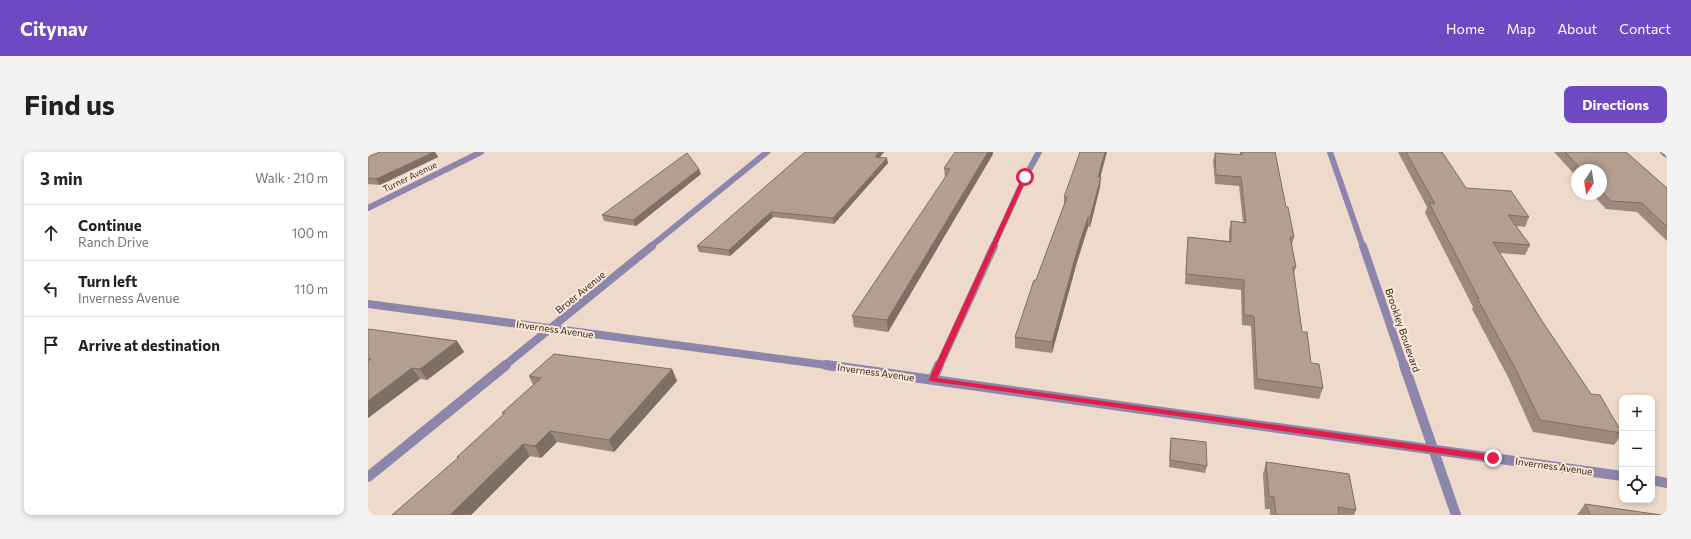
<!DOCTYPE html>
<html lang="en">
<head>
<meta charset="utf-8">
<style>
  :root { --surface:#fff; --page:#f2f2f2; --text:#202124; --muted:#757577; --line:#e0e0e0; --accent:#6e49c2 }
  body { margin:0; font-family:Commissioner,sans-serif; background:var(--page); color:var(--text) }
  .controls { position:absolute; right:12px; bottom:12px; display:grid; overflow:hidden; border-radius:8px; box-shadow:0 2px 6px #0003 }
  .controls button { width:36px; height:36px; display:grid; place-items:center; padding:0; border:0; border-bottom:1px solid var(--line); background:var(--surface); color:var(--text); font:20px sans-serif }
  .compass { position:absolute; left:1203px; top:12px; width:36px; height:36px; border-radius:50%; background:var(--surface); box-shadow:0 2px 6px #0003; rotate:192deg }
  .stop { position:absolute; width:12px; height:12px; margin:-9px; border:3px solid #e11d48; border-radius:50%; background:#fff }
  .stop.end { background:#e11d48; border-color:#fff; box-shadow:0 1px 4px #0008 }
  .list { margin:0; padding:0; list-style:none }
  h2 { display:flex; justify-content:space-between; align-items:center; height:52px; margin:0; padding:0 16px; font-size:17px }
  h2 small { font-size:13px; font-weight:400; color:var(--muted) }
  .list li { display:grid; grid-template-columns:26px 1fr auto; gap:12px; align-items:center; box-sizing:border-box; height:56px; padding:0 16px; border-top:1px solid var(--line) }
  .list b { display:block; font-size:15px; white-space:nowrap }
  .list p { margin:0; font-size:13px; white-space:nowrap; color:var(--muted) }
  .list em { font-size:13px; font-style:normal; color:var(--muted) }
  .icon { flex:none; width:22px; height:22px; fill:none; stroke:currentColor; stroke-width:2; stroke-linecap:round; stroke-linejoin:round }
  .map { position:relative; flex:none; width:1299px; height:363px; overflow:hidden; border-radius:8px }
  header { display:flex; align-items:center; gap:24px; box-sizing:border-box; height:56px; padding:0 20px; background:var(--accent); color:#fff }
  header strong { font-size:19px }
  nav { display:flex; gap:22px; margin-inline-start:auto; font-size:14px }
  .intro { display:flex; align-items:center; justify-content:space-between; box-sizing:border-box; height:96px; padding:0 24px }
  h1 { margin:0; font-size:28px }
  .button { padding:10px 18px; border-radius:8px; background:var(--accent); color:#fff; font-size:14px; font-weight:700 }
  main { display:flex; gap:24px; padding:0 24px }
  aside { flex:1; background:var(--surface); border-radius:8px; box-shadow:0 2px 6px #0003 }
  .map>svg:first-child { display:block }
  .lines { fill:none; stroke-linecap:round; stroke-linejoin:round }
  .street-far2 { stroke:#8d86ac; stroke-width:6 }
  .street-far1 { stroke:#8d86ac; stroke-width:8 }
  .street { stroke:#8d86ac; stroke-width:10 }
  .wall { fill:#9a897c }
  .shaded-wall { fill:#7d6f65 }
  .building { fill:#b39f90; stroke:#7d6f65 }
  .route { fill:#e11d48 }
  .labels { text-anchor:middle; stroke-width:4; stroke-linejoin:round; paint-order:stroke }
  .far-street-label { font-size:9px; fill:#322a24; stroke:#fce7d7 }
  .street-label { font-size:10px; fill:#322a24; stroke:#fce7d7 }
</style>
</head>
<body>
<header>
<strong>Citynav</strong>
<nav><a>Home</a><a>Map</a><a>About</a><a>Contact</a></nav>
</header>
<div class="intro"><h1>Find us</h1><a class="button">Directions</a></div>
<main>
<aside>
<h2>3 min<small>Walk · 210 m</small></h2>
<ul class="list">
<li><svg class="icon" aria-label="ahead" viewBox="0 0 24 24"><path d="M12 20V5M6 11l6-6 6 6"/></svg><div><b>Continue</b><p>Ranch Drive</p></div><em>100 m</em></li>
<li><svg class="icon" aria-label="left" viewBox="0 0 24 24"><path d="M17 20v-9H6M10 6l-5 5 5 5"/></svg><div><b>Turn left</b><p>Inverness Avenue</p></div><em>110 m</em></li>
<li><svg class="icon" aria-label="arrive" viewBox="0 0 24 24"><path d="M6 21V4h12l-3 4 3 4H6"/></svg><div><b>Arrive at destination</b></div></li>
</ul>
</aside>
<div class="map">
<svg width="1299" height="363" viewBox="0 0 1299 363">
  <rect width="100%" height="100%" fill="#eedaca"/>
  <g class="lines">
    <g class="street-far2">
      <path d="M962,0L995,95"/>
      <path d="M1295,0L1299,3"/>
      <path d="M0,56L113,0"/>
      <path d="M282,95L399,0"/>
      <path d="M625,95L657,25L671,0"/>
    </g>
    <g class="street-far1">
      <path d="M995,94L1036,214"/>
      <path d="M0,152L466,214"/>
      <path d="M136,214L284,94"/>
      <path d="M571,214L626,94"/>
    </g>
    <g class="street">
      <path d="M458,213L1254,324"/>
      <path d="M1036,213L1088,363"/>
      <path d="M565,227L571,213"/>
      <path d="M0,325L138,213"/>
      <path d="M1284,328L1299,331"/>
    </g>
  </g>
  <g class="wall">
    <path d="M12,0H67L70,5L12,33L0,32V5Z"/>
    <path d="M516,0L512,5L520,11L466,72L405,65L362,104L331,100L329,94Z"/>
    <path d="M872,0H907L918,55L926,85L924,93L928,115L926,121L934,180L943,211L955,236L951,247L886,237L883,174L874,173L873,138L817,132L819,94L820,85L861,89V79L863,69L875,71L871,34L847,32L845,9L847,1L872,3Z"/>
    <path d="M1030,0H1074L1098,36L1161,65L1157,75L1148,74L1162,93L1157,103L1132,101L1174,169L1223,242L1254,280V282L1246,293L1165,280L1140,225L1104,157L1105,155L1057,61L1059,55Z"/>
    <path d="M1186,0H1258L1299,36V89L1269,60L1238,57L1224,42H1233V18H1209V25Z"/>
    <path d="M625,2L520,180L486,175L484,164L577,26L576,16Z"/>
    <path d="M333,22L268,74L236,69L234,63Z"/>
    <path d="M732,25V35L722,75H720L709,110L684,201L647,196V185L696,53V45Z"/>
    <path d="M0,177L89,189L96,200L59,228L52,227L0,266Z"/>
    <path d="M304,217L309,229L246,300L189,290L173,306L162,304L103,363H24L90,306L89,305L135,263L134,261L165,233L161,224Z"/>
    <path d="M803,286L839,314L837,321L801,315L802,293Z"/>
    <path d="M898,310L988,358L986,363H902V357H897L895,322Z"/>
    <path d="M1217,352L1293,363H1209Z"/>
  </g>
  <g class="shaded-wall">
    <path d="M66,0H67L70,5L12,33L8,27Z"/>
    <path d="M511,0H516L508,10L507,5Z"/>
    <path d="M620,0H625V2L520,180L519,168Z"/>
    <path d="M737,0H739L730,34V25Z"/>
    <path d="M519,6L520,11L466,72L465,66Z"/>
    <path d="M331,17L333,22L268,74L265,68Z"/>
    <path d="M733,25L732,35L722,75V66Z"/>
    <path d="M403,60L405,65L362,104L361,98Z"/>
    <path d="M720,65V75L709,110L684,201V190L709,99Z"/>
    <path d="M89,189L96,200L59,228L52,217Z"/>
    <path d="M44,216L52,227L0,266V249Z"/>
    <path d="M304,217L309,229L246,300L241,288Z"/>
    <path d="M182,279L189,290L173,306L167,294Z"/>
    <path d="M155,292L162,304L103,363H82Z"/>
  </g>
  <g class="building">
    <path d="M12,0H66L8,27L0,26V5Z"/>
    <path d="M437,0H511L507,5L519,6L465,66L403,60L361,98L329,94Z"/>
    <path d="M587,0H620L519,168L484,164L576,27L582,17L576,16Z"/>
    <path d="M712,0H737L730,25H733L722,66L720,65L709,99L684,190L647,185L666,128H668L699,45H696Z"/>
    <path d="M874,0H907L918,55H920L926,85H922L928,115H925L934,180H939L943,211L951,212L955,236L889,227L886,164L876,163V128L818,122L820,85L863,90V69L878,71L873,25L848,23L847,1L874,3Z"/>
    <path d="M1038,0H1074L1098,36L1143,39L1161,65L1140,63L1162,93L1125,90L1174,169L1223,242L1232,243L1254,281L1172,268L1146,214L1109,146L1111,147L1061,51L1067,52Z"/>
    <path d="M1197,0H1258L1299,36V75L1274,51L1243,49L1233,38V18H1214Z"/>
    <path d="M319,1L331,17L265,68L234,63Z"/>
    <path d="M0,177L89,189L52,217L44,216L0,249V209L3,207H0Z"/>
    <path d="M186,202L304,217L241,288L182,279L167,294L155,292L82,363H24L91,305H89L137,261H134L173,226L161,224Z"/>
    <path d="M803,286L838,290L839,314L802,308Z"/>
    <path d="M898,310L981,322L988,358L970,355L971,363H908L906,345L901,344Z"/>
    <path d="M1217,352L1293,363H1222Z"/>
  </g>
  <path class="route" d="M655,24L659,25L569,226L1125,303L1129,306L1128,308L1125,309L562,229L561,227Z"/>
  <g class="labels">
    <g class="far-street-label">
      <text transform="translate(42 25) rotate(-26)" y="3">Turner Avenue</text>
    </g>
    <g class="street-label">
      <text transform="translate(212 140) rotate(-39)" y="4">Broer Avenue</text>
      <text transform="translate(187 177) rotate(8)" y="4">Inverness Avenue</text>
      <text transform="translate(1035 178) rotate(71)" y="4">Brookley Boulevard</text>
      <text transform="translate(508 220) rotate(8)" y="4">Inverness Avenue</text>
      <text transform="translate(1186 314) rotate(8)" y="4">Inverness Avenue</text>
    </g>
  </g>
</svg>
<div class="controls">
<button>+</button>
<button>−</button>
<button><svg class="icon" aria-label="locate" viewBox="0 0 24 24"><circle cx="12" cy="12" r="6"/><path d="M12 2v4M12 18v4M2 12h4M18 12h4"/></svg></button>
</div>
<svg class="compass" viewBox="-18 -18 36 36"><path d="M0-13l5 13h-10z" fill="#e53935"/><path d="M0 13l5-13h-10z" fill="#757577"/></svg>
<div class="stop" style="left:657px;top:25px"></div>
<div class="stop end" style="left:1125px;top:306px"></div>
</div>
</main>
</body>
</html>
